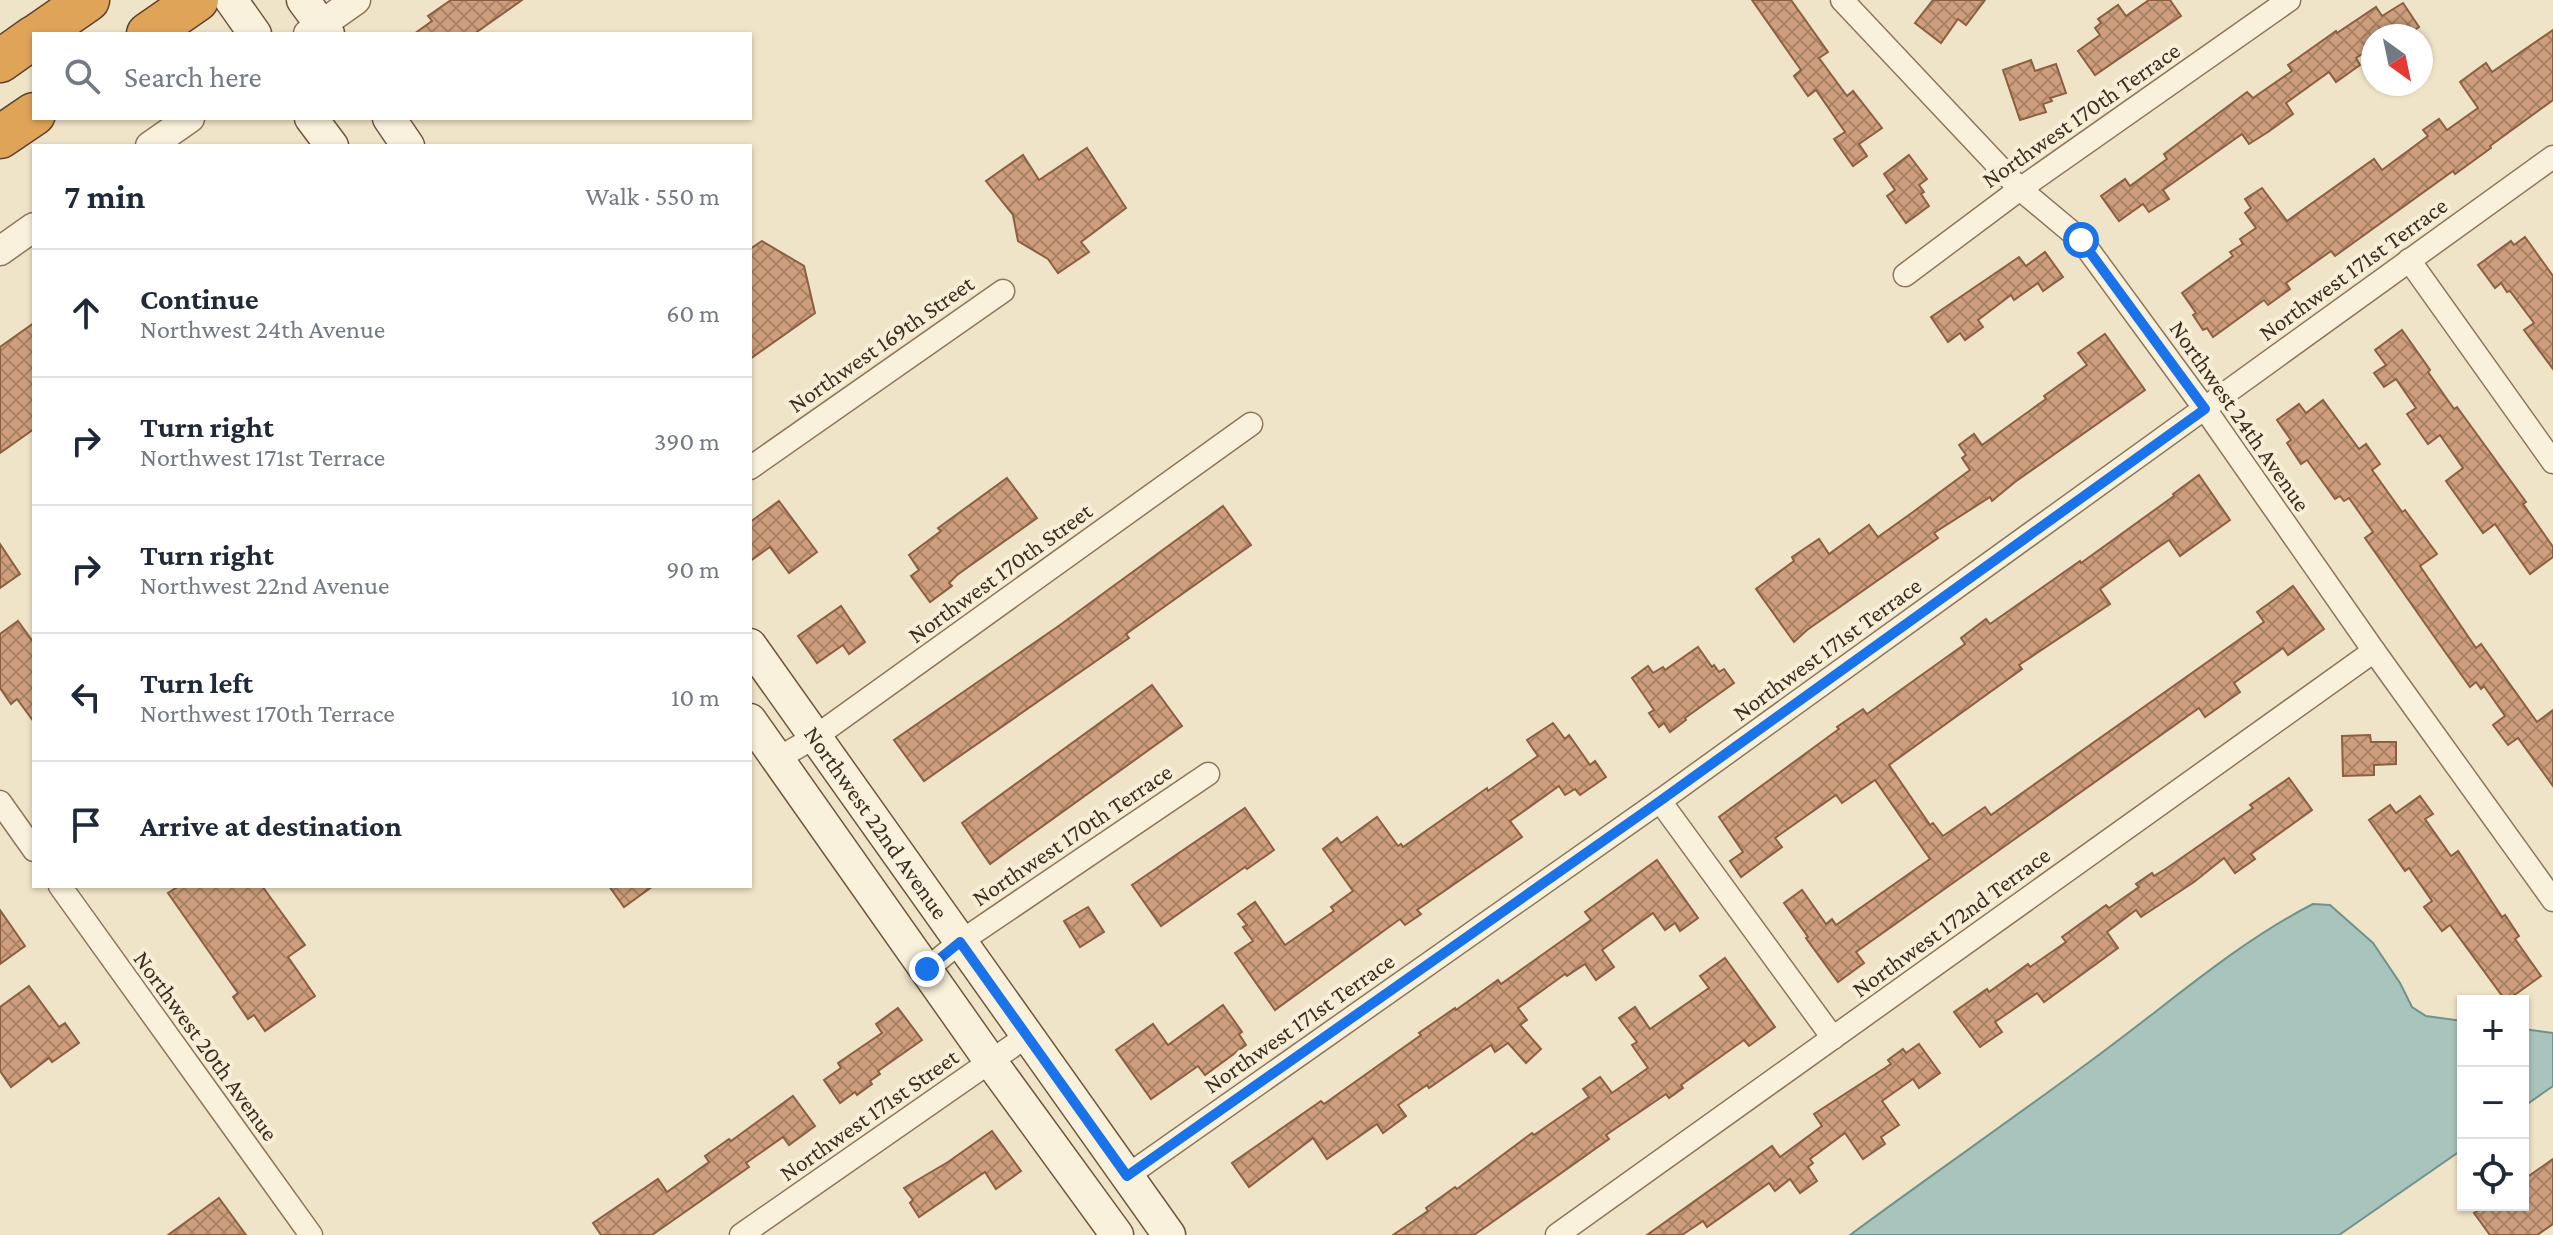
<!DOCTYPE html>
<html lang="en">
<head>
<meta charset="utf-8">
<style>
  :root { --surface:#fff; --page:#f2f2f3; --text:#1f2937; --muted:#747a83; --line:#e0e1e3 }
  body { margin:0; font-family:"Crimson Pro",serif; background:var(--page); color:var(--text) }
  .controls { position:absolute; right:24px; bottom:24px; display:grid; overflow:hidden; border-radius:0px; box-shadow:0 2px 6px #0004 }
  .controls button { width:72px; height:72px; display:grid; place-items:center; padding:0; border:0; border-bottom:2px solid var(--line); background:var(--surface); color:var(--text); font:40px sans-serif }
  .compass { position:absolute; left:2361px; top:24px; width:72px; height:72px; border-radius:50%; background:var(--surface); box-shadow:0 2px 6px #0004; rotate:147deg }
  .stop { position:absolute; width:24px; height:24px; margin:-18px; border:6px solid #1a73e8; border-radius:50%; background:#fff }
  .stop.end { background:#1a73e8; border-color:#fff; box-shadow:0 2px 8px #0008 }
  .list { margin:0; padding:0; list-style:none }
  h2 { display:flex; justify-content:space-between; align-items:center; height:104px; margin:0; padding:0 32px; font-size:34px }
  h2 small { font-size:26px; font-weight:400; color:var(--muted) }
  .list li { display:grid; grid-template-columns:52px 1fr auto; gap:24px; align-items:center; box-sizing:border-box; height:128px; padding:0 32px; border-top:2px solid var(--line) }
  .list b { display:block; font-size:30px; white-space:nowrap }
  .list p { margin:0; font-size:26px; white-space:nowrap; color:var(--muted) }
  .list em { font-size:26px; font-style:normal; color:var(--muted) }
  .icon { flex:none; width:44px; height:44px; fill:none; stroke:currentColor; stroke-width:2; stroke-linecap:round; stroke-linejoin:round }
  .map { position:relative; flex:none; width:2553px; height:1235px; overflow:hidden }
  .search { position:absolute; background:var(--surface); box-shadow:0 2px 6px #0004; left:32px; top:32px; width:720px; height:88px; display:flex; align-items:center; gap:20px; box-sizing:border-box; padding:0 28px; border-radius:0px; color:var(--muted); font-size:30px }
  .panel { position:absolute; background:var(--surface); box-shadow:0 2px 6px #0004; left:32px; top:144px; width:720px; height:744px; border-radius:0px }
  .map>svg:first-child { display:block }
  .water { fill:#a9c4bc; stroke:#6f938a; stroke-width:2 }
  .building { fill:url(#building-cross-hatch); stroke:#8d5f41; stroke-width:2 }
  .lines { fill:none; stroke-linecap:round; stroke-linejoin:round }
  .minor-casing { stroke:#8d765c; stroke-width:25 }
  .tertiary-casing { stroke:#8d765c; stroke-width:31 }
  .secondary-casing { stroke:#6f573f; stroke-width:35 }
  .motorway-casing { stroke:#5b4430; stroke-width:45 }
  .minor { stroke:#faf1dc; stroke-width:22 }
  .tertiary { stroke:#faf1dc; stroke-width:28 }
  .secondary { stroke:#faf1dc; stroke-width:32 }
  .motorway { stroke:#e0a458; stroke-width:42 }
  .route { stroke:#1a73e8; stroke-width:10 }
  .labels { text-anchor:middle; stroke-width:8; stroke-linejoin:round; paint-order:stroke }
  .street-label { font-size:24px; fill:#3d2e20; stroke:#f7eed8 }
</style>
</head>
<body>
<div class="map">
<svg width="2553" height="1235" viewBox="0 0 2553 1235">
  <defs>
    <pattern id="building-cross-hatch" width="8" height="8" patternUnits="userSpaceOnUse" patternTransform="scale(2)"><rect width="8" height="8" fill="#cf9f7d"/><path d="M0 0l8 8M0 8l8-8" fill="none" stroke="#a98266"/></pattern>
  </defs>
  <rect width="100%" height="100%" fill="#f0e4c8"/>
  <g class="water">
    <path d="M2313,904L2330,905L2373,943L2400,983L2412,1007L2426,1016L2463,1021V1149L2339,1235H1850C1935,1172 2023,1112 2108,1048C2174,999 2240,941 2313,904Z"/>
    <path d="M2523,1029L2553,1033V1086L2523,1107Z"/>
  </g>
  <g class="building">
    <path d="M451,0H522L474,34H414L432,21L428,16Z"/>
    <path d="M1752,0H1791L1828,52L1819,58L1847,96L1853,91L1882,128L1859,144L1867,156L1853,166L1834,139L1845,132L1816,90L1808,96L1794,76L1801,70Z"/>
    <path d="M1933,0H1985L1966,25L1958,19L1941,43L1915,23Z"/>
    <path d="M2149,0H2170L2181,16L2095,75L2078,51L2100,35L2095,28L2101,23L2098,19L2118,5L2126,16Z"/>
    <path d="M2403,3L2419,27L2406,36H2373V47L2356,58L2360,65L2336,82L2329,72L2286,103L2293,114L2268,132L2249,144L2242,134L2163,190L2169,199L2149,212L2143,204L2119,221L2101,196L2125,179L2130,186L2167,159L2164,154L2247,92L2253,98L2292,71L2288,65L2336,31L2337,33L2376,7L2382,16Z"/>
    <path d="M2553,30V100L2490,146L2491,148L2455,174L2453,171L2335,256L2331,251L2286,283L2290,289L2268,305L2264,300L2213,337L2207,328L2203,330L2193,315L2196,313L2182,293L2233,256L2230,252L2243,244L2240,239L2256,228L2245,213L2251,208L2245,199L2262,188L2287,221L2374,159L2382,170L2428,136L2423,130L2439,119L2447,130L2478,108L2460,82L2486,63L2492,72Z"/>
    <path d="M2031,60L2035,71L2056,64L2066,93L2050,98L2052,101L2043,104L2046,112L2020,120L2003,70Z"/>
    <path d="M1087,148L1126,208L1081,242L1089,252L1058,273L1048,259L1018,241L1013,215L986,181L1023,155L1039,180Z"/>
    <path d="M1909,155L1927,179L1919,185L1924,192L1921,194L1929,206L1906,223L1887,196L1895,190L1884,174Z"/>
    <path d="M2525,237L2553,276V369L2524,330L2534,323L2510,291L2507,292L2501,283L2495,288L2478,265L2511,241L2514,245Z"/>
    <path d="M762,241L804,266L815,313L750,359V249Z"/>
    <path d="M2045,252L2063,277L2043,291L2038,283L2014,300L2011,295L1978,320L1983,327L1965,340L1960,333L1948,342L1931,317L2019,257L2026,266Z"/>
    <path d="M34,323V429L0,453V347Z"/>
    <path d="M2402,330L2430,370L2428,372L2454,409L2457,407L2526,502L2523,504L2553,547V557L2530,574L2495,524L2483,533L2446,481L2463,468L2440,435L2428,444L2407,414L2416,408L2396,379L2384,387L2374,373L2386,365L2375,350Z"/>
    <path d="M2105,334L2145,390L2015,482L1992,501L1990,497L1934,533L1938,538L1807,630L1794,642L1756,589L1794,561L1792,557L1819,539L1829,554L1869,525L1878,537L1913,512L1970,470L1962,458L1966,455L1959,445L1974,434L1982,445L2046,399L2044,396L2087,365L2078,353Z"/>
    <path d="M2323,400L2359,449L2366,444L2380,464L2372,470L2402,512L2405,510L2437,554L2420,566L2476,648L2481,644L2537,722L2553,710V786L2518,738L2508,745L2493,725L2505,716L2484,686L2481,689L2476,682L2470,687L2438,642L2365,538L2373,532L2349,498L2344,501L2340,496L2335,499L2307,460L2301,464L2287,443L2291,440L2277,420L2299,404L2306,413Z"/>
    <path d="M2199,475L2230,520L2180,556L2169,540L2150,553L2100,589L2110,604L2019,665L2022,669L1889,765L1930,825L1933,823L1943,836L1985,807L1991,815L2264,622L2257,612L2293,586L2324,629L2288,655L2283,648L2234,683L2240,692L2205,717L2199,708L1856,952L1864,963L1838,982L1806,938L1808,937L1784,903L1802,890L1826,924L1832,919L1836,925L1930,859L1875,780L1842,803L1836,795L1775,838L1782,847L1741,877L1730,861L1743,852L1719,817L1839,729L1837,727L1863,709L1867,714L1965,644L1961,638L1986,619L1990,624L2080,561L2081,563L2174,496L2173,494Z"/>
    <path d="M1007,478L1037,518L957,575L949,583L952,586L930,602L911,576L919,570L909,555L941,531L938,528Z"/>
    <path d="M779,501L817,552L789,573L770,547L750,561V522Z"/>
    <path d="M1223,506L1251,545L1126,634L1129,638L924,781L894,740L1060,625Z"/>
    <path d="M0,544L20,574L0,588Z"/>
    <path d="M841,606L865,642L849,654L843,645L817,663L798,636Z"/>
    <path d="M18,621L34,643V722L17,699L11,704L0,688V634Z"/>
    <path d="M1698,647L1712,667L1714,665L1719,672L1724,669L1734,683L1685,718L1686,720L1670,732L1664,723L1659,727L1649,713L1654,710L1632,678L1648,666L1653,673L1663,667L1665,670Z"/>
    <path d="M1152,685L1182,726L990,864L962,823Z"/>
    <path d="M1553,723L1565,739L1569,735L1590,765L1595,761L1606,777L1580,795L1575,789L1565,795L1559,786L1510,821L1522,837L1417,910L1421,914L1405,925L1400,919L1275,1010L1235,953L1253,941L1243,927L1247,925L1238,914L1255,902L1285,945L1334,911L1331,907L1353,891L1323,849L1337,838L1341,843L1377,817L1398,846L1401,844L1403,847L1487,788L1488,791L1538,756L1527,740Z"/>
    <path d="M2370,735L2371,742H2396V764L2374,765V775L2343,776L2342,736Z"/>
    <path d="M2289,778L2312,810L2251,854L2255,859L2235,873L2224,858L2194,882L2141,917L2136,910L2107,932L2118,948L2044,1002L2037,993L1995,1022L2002,1032L1980,1047L1954,1012L1987,989L1989,992L2028,964L2030,967L2066,942L2062,937L2106,905L2109,908L2139,887L2136,884L2152,873L2154,876L2167,868L2253,808L2250,805Z"/>
    <path d="M2420,796L2433,814L2425,819L2451,856L2458,851L2502,917L2505,915L2519,936L2515,939L2541,976L2506,1001L2450,925L2442,931L2424,907L2432,901L2409,868L2405,871L2369,820L2390,805L2396,813Z"/>
    <path d="M1245,808L1274,850L1247,869L1245,867L1161,926L1132,885Z"/>
    <path d="M1657,860L1698,918L1680,931L1675,923L1665,930L1653,913L1602,950L1614,967L1596,980L1585,964L1567,976L1565,974L1518,1008L1527,1020L1520,1025L1541,1049L1526,1063L1508,1043L1495,1052L1491,1045L1429,1088L1427,1085L1398,1105L1406,1116L1383,1133L1377,1124L1327,1159L1313,1138L1249,1187L1232,1163L1321,1101L1324,1104L1421,1035L1419,1033L1455,1008L1456,1010L1498,980L1501,984L1591,920L1585,912Z"/>
    <path d="M179,886H262L305,945L288,957L315,996L265,1031L254,1015L248,1019L233,997L238,993L168,893Z"/>
    <path d="M609,886H653L624,907Z"/>
    <path d="M1088,907L1104,932L1080,947L1064,921Z"/>
    <path d="M0,910L25,946L0,964Z"/>
    <path d="M1725,958L1775,1027L1749,1046L1744,1040L1681,1085L1683,1088L1669,1098L1666,1094L1606,1135L1609,1139L1474,1235H1393L1428,1211L1426,1208L1455,1187L1457,1189L1532,1133L1534,1135L1589,1097L1583,1089L1600,1077L1612,1093L1648,1068L1632,1045L1637,1042L1619,1018L1635,1007L1650,1029L1709,988L1700,976Z"/>
    <path d="M29,986L59,1027L65,1023L79,1043L52,1062L49,1058L11,1087L0,1071V1007Z"/>
    <path d="M1223,1005L1242,1032L1239,1034L1246,1045L1205,1075L1198,1066L1151,1099L1116,1050L1153,1024L1168,1045Z"/>
    <path d="M898,1008L922,1040L878,1071L880,1074L870,1081L872,1084L857,1095L855,1092L840,1103L824,1080L841,1068L838,1063L882,1033L876,1024Z"/>
    <path d="M1919,1044L1940,1073L1919,1088L1913,1079L1882,1101L1899,1125L1881,1137L1885,1144L1863,1159L1845,1133L1810,1159L1813,1163L1808,1167L1817,1181L1800,1193L1790,1179L1775,1191L1769,1183L1707,1227L1703,1221L1682,1235H1647L1772,1146L1780,1157L1822,1126L1814,1114L1891,1064L1888,1060L1903,1049L1906,1053Z"/>
    <path d="M793,1096L815,1126L789,1145L783,1137L746,1163L749,1167L652,1235H601L593,1223L658,1179L667,1192L709,1162L705,1156L729,1139L731,1141Z"/>
    <path d="M992,1131L1021,1171L996,1189L985,1172L919,1217L910,1203L913,1200L904,1188L948,1162Z"/>
    <path d="M2553,1159V1224L2537,1235H2490L2474,1213L2486,1205H2523V1180Z"/>
    <path d="M219,1198L246,1235H168Z"/>
  </g>
  <g class="lines">
    <g class="minor-casing">
      <g id="minor">
        <path d="M1842,0L2020,189L2081,240L2205,409L2374,651L2553,900"/>
        <path d="M2409,260L2553,462"/>
        <path d="M1905,275L2020,189L2289,0"/>
        <path d="M750,468L1003,291"/>
        <path d="M777,759L815,737L1251,424"/>
        <path d="M1660,801L1833,1038"/>
        <path d="M0,802L34,850"/>
        <path d="M60,886L311,1235"/>
        <path d="M927,969L960,942L1208,774"/>
        <path d="M1127,1176L1660,801L2553,157"/>
        <path d="M741,1235L1027,1036"/>
        <path d="M1557,1235L2374,651"/>
      </g>
    </g>
    <g class="tertiary-casing">
      <g id="tertiary">
        <path d="M308,34L356,0"/>
        <path d="M150,146L190,118"/>
        <path d="M0,251L34,227"/>
      </g>
    </g>
    <g class="secondary-casing">
      <g id="secondary">
        <path d="M231,0L255,34"/>
        <path d="M303,0L328,34"/>
        <path d="M311,118L332,146"/>
        <path d="M389,118L408,146"/>
        <path id="s1" d="M750,645L1169,1235"/>
        <path d="M750,720L991,1062L1117,1235"/>
      </g>
    </g>
    <g class="motorway-casing">
      <g id="motorway">
        <path d="M39,34L88,0"/>
        <path d="M148,34L197,0"/>
        <path d="M0,61L34,37"/>
        <path d="M0,137L34,114"/>
      </g>
    </g>
    <use href="#minor" class="minor"/>
    <use href="#tertiary" class="tertiary"/>
    <use href="#secondary" class="secondary"/>
    <use href="#motorway" class="motorway"/>
  </g>
  <g class="lines">
    <path class="route" d="M927,969L960,942L1127,1176L1660,801L2205,409L2081,240"/>
  </g>
  <g class="labels">
    <g class="street-label">
      <text transform="translate(2081 115) rotate(-35)" y="8">Northwest 170th Terrace</text>
      <text transform="translate(2353 269) rotate(-36)" y="8">Northwest 171st Terrace</text>
      <text transform="translate(881 344) rotate(-35)" y="8">Northwest 169th Street</text>
      <text transform="translate(2240 416) rotate(55)" y="8">Northwest 24th Avenue</text>
      <text transform="translate(1000 573) rotate(-36)" y="8">Northwest 170th Street</text>
      <text transform="translate(1827 649) rotate(-36)" y="8">Northwest 171st Terrace</text>
      <text dy="8" stroke="none"><textPath href="#s1" startOffset="218">Northwest 22nd Avenue</textPath></text>
      <text transform="translate(1072 835) rotate(-34)" y="8">Northwest 170th Terrace</text>
      <text transform="translate(1951 922) rotate(-36)" y="8">Northwest 172nd Terrace</text>
      <text transform="translate(1299 1023) rotate(-35)" y="8">Northwest 171st Terrace</text>
      <text transform="translate(206 1046) rotate(54)" y="8">Northwest 20th Avenue</text>
      <text transform="translate(869 1115) rotate(-35)" y="8">Northwest 171st Street</text>
    </g>
  </g>
</svg>
<div class="controls">
<button>+</button>
<button>−</button>
<button><svg class="icon" aria-label="locate" viewBox="0 0 24 24"><circle cx="12" cy="12" r="6"/><path d="M12 2v4M12 18v4M2 12h4M18 12h4"/></svg></button>
</div>
<svg class="compass" viewBox="-18 -18 36 36"><path d="M0-13l5 13h-10z" fill="#e53935"/><path d="M0 13l5-13h-10z" fill="#747a83"/></svg>
<div class="stop" style="left:2081px;top:240px"></div>
<div class="stop end" style="left:927px;top:969px"></div>
<div class="search"><svg class="icon" aria-label="search" viewBox="0 0 24 24"><circle cx="10" cy="10" r="6"/><path d="M15 15l6 6"/></svg>Search here</div>
<section class="panel">
<h2>7 min<small>Walk · 550 m</small></h2>
<ul class="list">
<li><svg class="icon" aria-label="ahead" viewBox="0 0 24 24"><path d="M12 20V5M6 11l6-6 6 6"/></svg><div><b>Continue</b><p>Northwest 24th Avenue</p></div><em>60 m</em></li>
<li><svg class="icon" aria-label="right" viewBox="0 0 24 24"><path d="M7 20v-9h11M14 6l5 5-5 5"/></svg><div><b>Turn right</b><p>Northwest 171st Terrace</p></div><em>390 m</em></li>
<li><svg class="icon" aria-label="right" viewBox="0 0 24 24"><path d="M7 20v-9h11M14 6l5 5-5 5"/></svg><div><b>Turn right</b><p>Northwest 22nd Avenue</p></div><em>90 m</em></li>
<li><svg class="icon" aria-label="left" viewBox="0 0 24 24"><path d="M17 20v-9H6M10 6l-5 5 5 5"/></svg><div><b>Turn left</b><p>Northwest 170th Terrace</p></div><em>10 m</em></li>
<li><svg class="icon" aria-label="arrive" viewBox="0 0 24 24"><path d="M6 21V4h12l-3 4 3 4H6"/></svg><div><b>Arrive at destination</b></div></li>
</ul>
</section>
</div>
</body>
</html>
